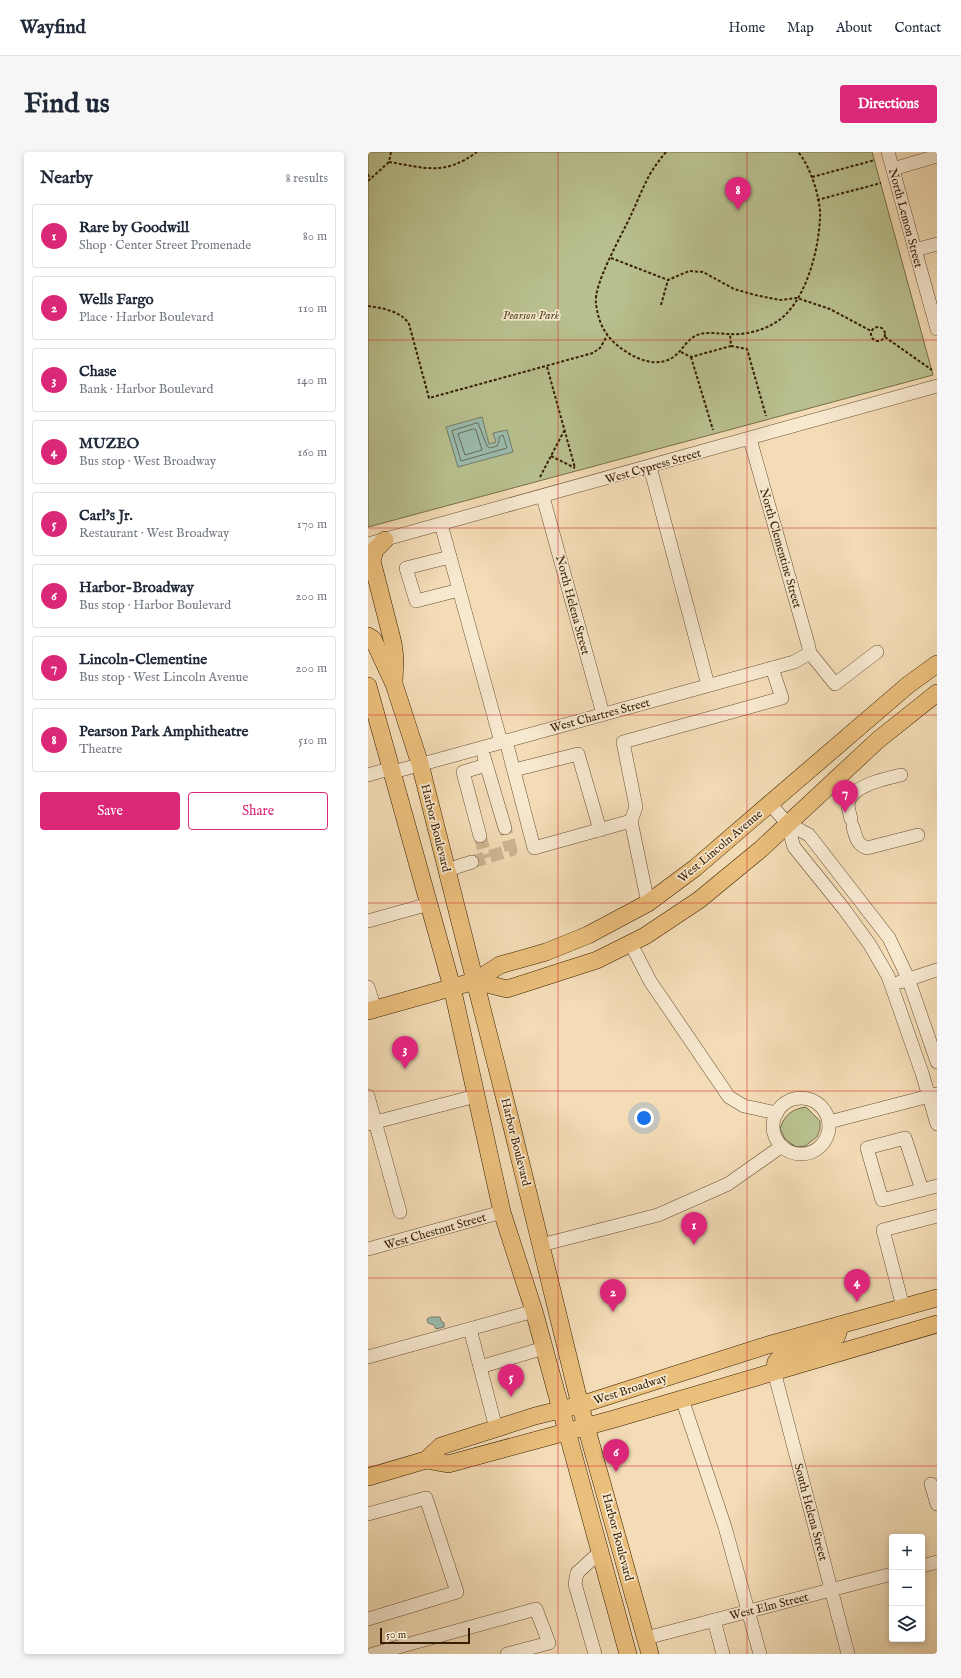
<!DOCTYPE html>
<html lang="en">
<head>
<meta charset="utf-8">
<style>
  :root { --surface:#fff; --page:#f6f6f7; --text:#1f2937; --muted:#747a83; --line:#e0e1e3; --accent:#db2777 }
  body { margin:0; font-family:"IM FELL English",serif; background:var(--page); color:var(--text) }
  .controls { position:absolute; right:12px; bottom:12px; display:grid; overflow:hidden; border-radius:4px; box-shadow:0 2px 6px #0003 }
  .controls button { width:36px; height:36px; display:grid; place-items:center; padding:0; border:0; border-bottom:1px solid var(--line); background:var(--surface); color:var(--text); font:20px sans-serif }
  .scale { position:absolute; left:12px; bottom:10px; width:90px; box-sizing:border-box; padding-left:4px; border:2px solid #361e00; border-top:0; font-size:11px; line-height:14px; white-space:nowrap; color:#361e00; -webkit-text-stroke:3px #f7e8d0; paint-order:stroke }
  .you { position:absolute; left:276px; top:966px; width:14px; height:14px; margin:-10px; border:3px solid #fff; border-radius:50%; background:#1a73e8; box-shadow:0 0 0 6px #1a73e833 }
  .badge { display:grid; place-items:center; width:26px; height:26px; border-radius:50%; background:var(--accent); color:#fff; font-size:13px; font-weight:700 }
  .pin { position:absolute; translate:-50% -33px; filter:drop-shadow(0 1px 2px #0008) }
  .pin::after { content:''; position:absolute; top:21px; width:14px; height:12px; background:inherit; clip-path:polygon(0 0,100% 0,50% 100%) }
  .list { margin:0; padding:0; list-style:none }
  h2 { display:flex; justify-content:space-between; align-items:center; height:52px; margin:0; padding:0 16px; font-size:17px }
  h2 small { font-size:13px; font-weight:400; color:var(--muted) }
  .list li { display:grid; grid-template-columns:26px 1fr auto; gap:12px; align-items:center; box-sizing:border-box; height:64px; margin:0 8px 8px; padding:0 8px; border:1px solid var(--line); border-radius:4px }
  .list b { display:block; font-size:15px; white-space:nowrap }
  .list p { margin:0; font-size:13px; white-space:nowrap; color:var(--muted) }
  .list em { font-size:13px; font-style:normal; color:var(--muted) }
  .actions { display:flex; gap:8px; padding:12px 16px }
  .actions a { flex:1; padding:9px 0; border:1px solid var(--accent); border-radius:4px; text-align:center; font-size:14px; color:var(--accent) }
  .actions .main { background:var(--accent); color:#fff }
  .icon { flex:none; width:22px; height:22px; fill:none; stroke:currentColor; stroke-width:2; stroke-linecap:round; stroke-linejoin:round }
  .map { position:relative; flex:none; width:569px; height:1502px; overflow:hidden; border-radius:4px }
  header { display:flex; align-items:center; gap:24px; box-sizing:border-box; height:56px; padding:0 20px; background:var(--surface); border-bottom:1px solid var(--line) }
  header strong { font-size:19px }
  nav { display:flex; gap:22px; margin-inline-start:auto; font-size:14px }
  .intro { display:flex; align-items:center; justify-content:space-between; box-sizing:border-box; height:96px; padding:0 24px }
  h1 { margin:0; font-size:28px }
  .button { padding:10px 18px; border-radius:4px; background:var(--accent); color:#fff; font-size:14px; font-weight:700 }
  main { display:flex; gap:24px; padding:0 24px }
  aside { flex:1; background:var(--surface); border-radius:4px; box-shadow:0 2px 6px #0003 }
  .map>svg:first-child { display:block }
  .green { fill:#b9c08f; stroke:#786f48 }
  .water { fill:#9bbcae; stroke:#737d68 }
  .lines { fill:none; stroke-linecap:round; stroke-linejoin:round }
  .shore { stroke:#686d57; stroke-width:1 }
  .minor-tunnel { stroke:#cdb692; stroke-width:13; stroke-dasharray:13 6; stroke-linecap:butt }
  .minor-casing { stroke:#654e2e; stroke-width:14 }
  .major-casing { stroke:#361e00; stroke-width:18 }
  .path { stroke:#361e00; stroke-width:2; stroke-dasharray:3 2; stroke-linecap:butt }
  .minor { stroke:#f7e8d0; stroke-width:13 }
  .major { stroke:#eabe7b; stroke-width:17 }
  .grid { fill:none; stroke:#d62828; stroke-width:1; stroke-opacity:0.55 }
  .labels { text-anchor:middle; stroke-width:3.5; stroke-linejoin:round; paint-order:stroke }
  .street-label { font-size:12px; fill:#361e00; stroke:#f7e8d0 }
  .park-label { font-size:12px; font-style:italic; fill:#5d4f2b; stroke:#f7e8d0 }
</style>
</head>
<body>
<header>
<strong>Wayfind</strong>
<nav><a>Home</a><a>Map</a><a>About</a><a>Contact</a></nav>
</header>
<div class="intro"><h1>Find us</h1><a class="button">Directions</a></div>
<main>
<aside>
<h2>Nearby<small>8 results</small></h2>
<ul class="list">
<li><span class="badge">1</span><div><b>Rare by Goodwill</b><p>Shop · Center Street Promenade</p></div><em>80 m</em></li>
<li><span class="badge">2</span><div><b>Wells Fargo</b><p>Place · Harbor Boulevard</p></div><em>110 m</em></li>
<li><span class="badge">3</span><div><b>Chase</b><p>Bank · Harbor Boulevard</p></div><em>140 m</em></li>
<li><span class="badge">4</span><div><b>MUZEO</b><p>Bus stop · West Broadway</p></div><em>160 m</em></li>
<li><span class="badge">5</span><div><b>Carl's Jr.</b><p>Restaurant · West Broadway</p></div><em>170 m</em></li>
<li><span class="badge">6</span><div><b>Harbor-Broadway</b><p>Bus stop · Harbor Boulevard</p></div><em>200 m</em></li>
<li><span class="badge">7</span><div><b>Lincoln-Clementine</b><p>Bus stop · West Lincoln Avenue</p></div><em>200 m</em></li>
<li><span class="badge">8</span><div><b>Pearson Park Amphitheatre</b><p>Theatre</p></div><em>510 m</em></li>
</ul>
<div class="actions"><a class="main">Save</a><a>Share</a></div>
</aside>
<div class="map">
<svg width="569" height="1502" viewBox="0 0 569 1502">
  <rect width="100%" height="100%" fill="#f3dcb6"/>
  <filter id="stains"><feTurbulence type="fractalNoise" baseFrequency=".005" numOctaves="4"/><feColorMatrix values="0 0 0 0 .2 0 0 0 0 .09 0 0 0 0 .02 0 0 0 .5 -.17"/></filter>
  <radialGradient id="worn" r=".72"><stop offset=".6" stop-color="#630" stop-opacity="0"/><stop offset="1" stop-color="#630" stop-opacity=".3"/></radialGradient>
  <g class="green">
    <path d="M0,0H504L565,223L0,375Z"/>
    <path d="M438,955L452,969V977L449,985L437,994L428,995L417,987L412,977C416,963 424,957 438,955Z"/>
  </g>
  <g class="water">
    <path d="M114,265L121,292L128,290L125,281L139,278L145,300L90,315L78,275Z"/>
    <path d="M63,1165H72L73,1169L76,1171V1175L68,1177L66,1173L60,1171L59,1167Z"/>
  </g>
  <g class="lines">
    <g class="shore">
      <path d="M110,271L119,294L122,296L129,294L131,290V285L135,283L139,296L93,309L84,279Z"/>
      <path d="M106,277L108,278L114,298L97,303L90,282Z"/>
    </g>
    <g class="minor-tunnel">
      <path d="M112,684L118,706"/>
      <path d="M104,710L143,698L137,676"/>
    </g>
    <g class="minor-casing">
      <g id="minor">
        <path d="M520,0L569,177"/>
        <path d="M525,17L569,4"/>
        <path d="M547,98L569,92"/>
        <path d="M282,315L340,533"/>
        <path d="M175,345L235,562"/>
        <path d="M73,372L133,590"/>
        <path d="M0,392L569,234"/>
        <path d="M82,405L38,416L48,449L91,438"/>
        <path d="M442,501L467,532L509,500"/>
        <path d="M138,589L166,696L263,669"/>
        <path d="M116,605L137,676"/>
        <path d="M146,618L210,602L232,678"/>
        <path d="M25,620L426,510L442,501L440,492L382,287"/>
        <path d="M0,623L24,616"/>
        <path d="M402,652L419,671L441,683L521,786L540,826L569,910"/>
        <path d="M483,667C482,663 480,656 480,652C482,634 519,626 533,623"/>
        <path d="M419,671L426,695L476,757L502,793L520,824L554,921L569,972"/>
        <path d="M485,675C488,685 489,693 499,696L550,683"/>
        <path d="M112,684L95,620L118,613"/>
        <path d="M79,718L104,710"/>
        <path d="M280,751L263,669L268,655L255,590L414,546L404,516"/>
        <path d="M0,769L61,752"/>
        <path d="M263,792L282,829L361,945L376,954L409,961"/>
        <path d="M532,830L569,818"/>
        <path d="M0,835L7,857"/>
        <path d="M0,944L32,1060"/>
        <circle cx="433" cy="974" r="28"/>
        <path d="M461,970L569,942"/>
        <path d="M0,972L108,944"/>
        <path d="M554,1038L537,986L499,996L514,1048L569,1034"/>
        <path d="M173,1093L290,1063L360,1032L414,994"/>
        <path d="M0,1097L134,1060"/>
        <path d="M535,1155L515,1078L569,1064"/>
        <path d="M102,1177L128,1276"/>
        <path d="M0,1205L166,1159"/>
        <path d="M112,1215L176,1196"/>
        <path d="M406,1219L480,1502"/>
        <path d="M314,1247L357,1375L392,1502"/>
        <path d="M563,1332L569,1352"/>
        <path d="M0,1362L58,1346L89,1440L0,1467"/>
        <path d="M554,1414L569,1410"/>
        <path d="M346,1468L355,1502"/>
        <path d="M278,1486L524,1422"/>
        <path d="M5,1502L168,1457L181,1491L139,1502"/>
        <path d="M227,1502L207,1432L209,1421L233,1399"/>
      </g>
    </g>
    <g class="major-casing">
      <g id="major">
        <path d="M17,388L7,398L4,409L25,491L27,506L26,530"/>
        <path d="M0,484L5,487L26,532L52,612L144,975L212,1253L282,1502"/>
        <path d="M0,534L84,835L134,1060L166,1159L260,1502"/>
        <path d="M107,829L139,837L229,808L277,784L331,748L393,697L510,588L569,541"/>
        <path d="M0,859L107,829L132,813L178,800L220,783L280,751L327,716L540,533L569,512"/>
        <path d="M406,1219L408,1210L413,1204L461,1190L469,1184L472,1173"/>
        <path d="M58,1308L73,1294L167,1264L212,1253L400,1193L569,1146"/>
        <path d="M0,1325L58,1308L80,1312L246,1267L569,1172"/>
      </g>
    </g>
    <g class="path">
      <path d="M23,0L21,10C59,16 76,24 109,0"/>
      <path d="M298,0C292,7 287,14 282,22C275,35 269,50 263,63C254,83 225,132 228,152C231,174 239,187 257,199C269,207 285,214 300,208C313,203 316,189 329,183C339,179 351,182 362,182C376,183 393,179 405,172C437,155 451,98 452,65C453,47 442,13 430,0"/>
      <path d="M0,22L2,27"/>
      <path d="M444,25L507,8"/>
      <path d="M0,29L21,10"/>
      <path d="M449,48L513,31"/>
      <path d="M243,106L300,128L321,119L335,120L366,137L387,143L412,148L429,146L462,157L503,179"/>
      <path d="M293,153L300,128"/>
      <path d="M0,154C14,156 33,159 41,172L61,246L225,201L232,196L239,184"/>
      <circle cx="510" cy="182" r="7"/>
      <path d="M517,185L564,218"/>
      <path d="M363,194L379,197L398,264"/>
      <path d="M313,200L323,205L363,194L362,182"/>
      <path d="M323,205L345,278"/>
      <path d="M179,215L207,316"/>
      <path d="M183,304L207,316"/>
      <path d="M172,325L196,279"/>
    </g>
    <use href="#minor" class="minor"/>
    <use href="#major" class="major"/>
  </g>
  <path class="grid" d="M190,0V1502M379,0V1502M0,188H569M0,376H569M0,563H569M0,751H569M0,939H569M0,1126H569M0,1314H569"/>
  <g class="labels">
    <g class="street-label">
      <text transform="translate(538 66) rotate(75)" y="4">North Lemon Street</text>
      <text transform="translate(285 314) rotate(-16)" y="4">West Cypress Street</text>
      <text transform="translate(413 396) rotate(74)" y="4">North Clementine Street</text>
      <text transform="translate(205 453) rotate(75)" y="4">North Helena Street</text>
      <text transform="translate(232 563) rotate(-15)" y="4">West Chartres Street</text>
      <text transform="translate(68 676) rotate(76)" y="4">Harbor Boulevard</text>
      <text transform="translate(352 694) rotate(-40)" y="4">West Lincoln Avenue</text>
      <text transform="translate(148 990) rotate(76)" y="4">Harbor Boulevard</text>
      <text transform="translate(67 1079) rotate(-16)" y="4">West Chestnut Street</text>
      <text transform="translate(262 1237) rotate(-18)" y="4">West Broadway</text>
      <text transform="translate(443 1360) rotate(75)" y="4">South Helena Street</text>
      <text transform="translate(250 1385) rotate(75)" y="4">Harbor Boulevard</text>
      <text transform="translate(401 1454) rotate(-14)" y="4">West Elm Street</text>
    </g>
    <g class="park-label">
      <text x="163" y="167">Pearson Park</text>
    </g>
  </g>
  <rect width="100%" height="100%" filter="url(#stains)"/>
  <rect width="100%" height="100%" fill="url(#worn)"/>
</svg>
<div class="controls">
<button>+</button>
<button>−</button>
<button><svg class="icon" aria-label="layers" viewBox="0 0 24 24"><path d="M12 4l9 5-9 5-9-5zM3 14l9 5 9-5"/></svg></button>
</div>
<div class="scale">50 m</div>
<div class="you"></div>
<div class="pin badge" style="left:326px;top:1093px">1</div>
<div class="pin badge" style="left:245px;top:1160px">2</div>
<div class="pin badge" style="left:37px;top:917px">3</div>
<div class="pin badge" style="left:489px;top:1150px">4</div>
<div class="pin badge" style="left:143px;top:1245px">5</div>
<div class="pin badge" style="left:248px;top:1320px">6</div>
<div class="pin badge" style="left:477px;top:661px">7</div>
<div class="pin badge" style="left:370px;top:58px">8</div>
</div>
</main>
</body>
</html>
